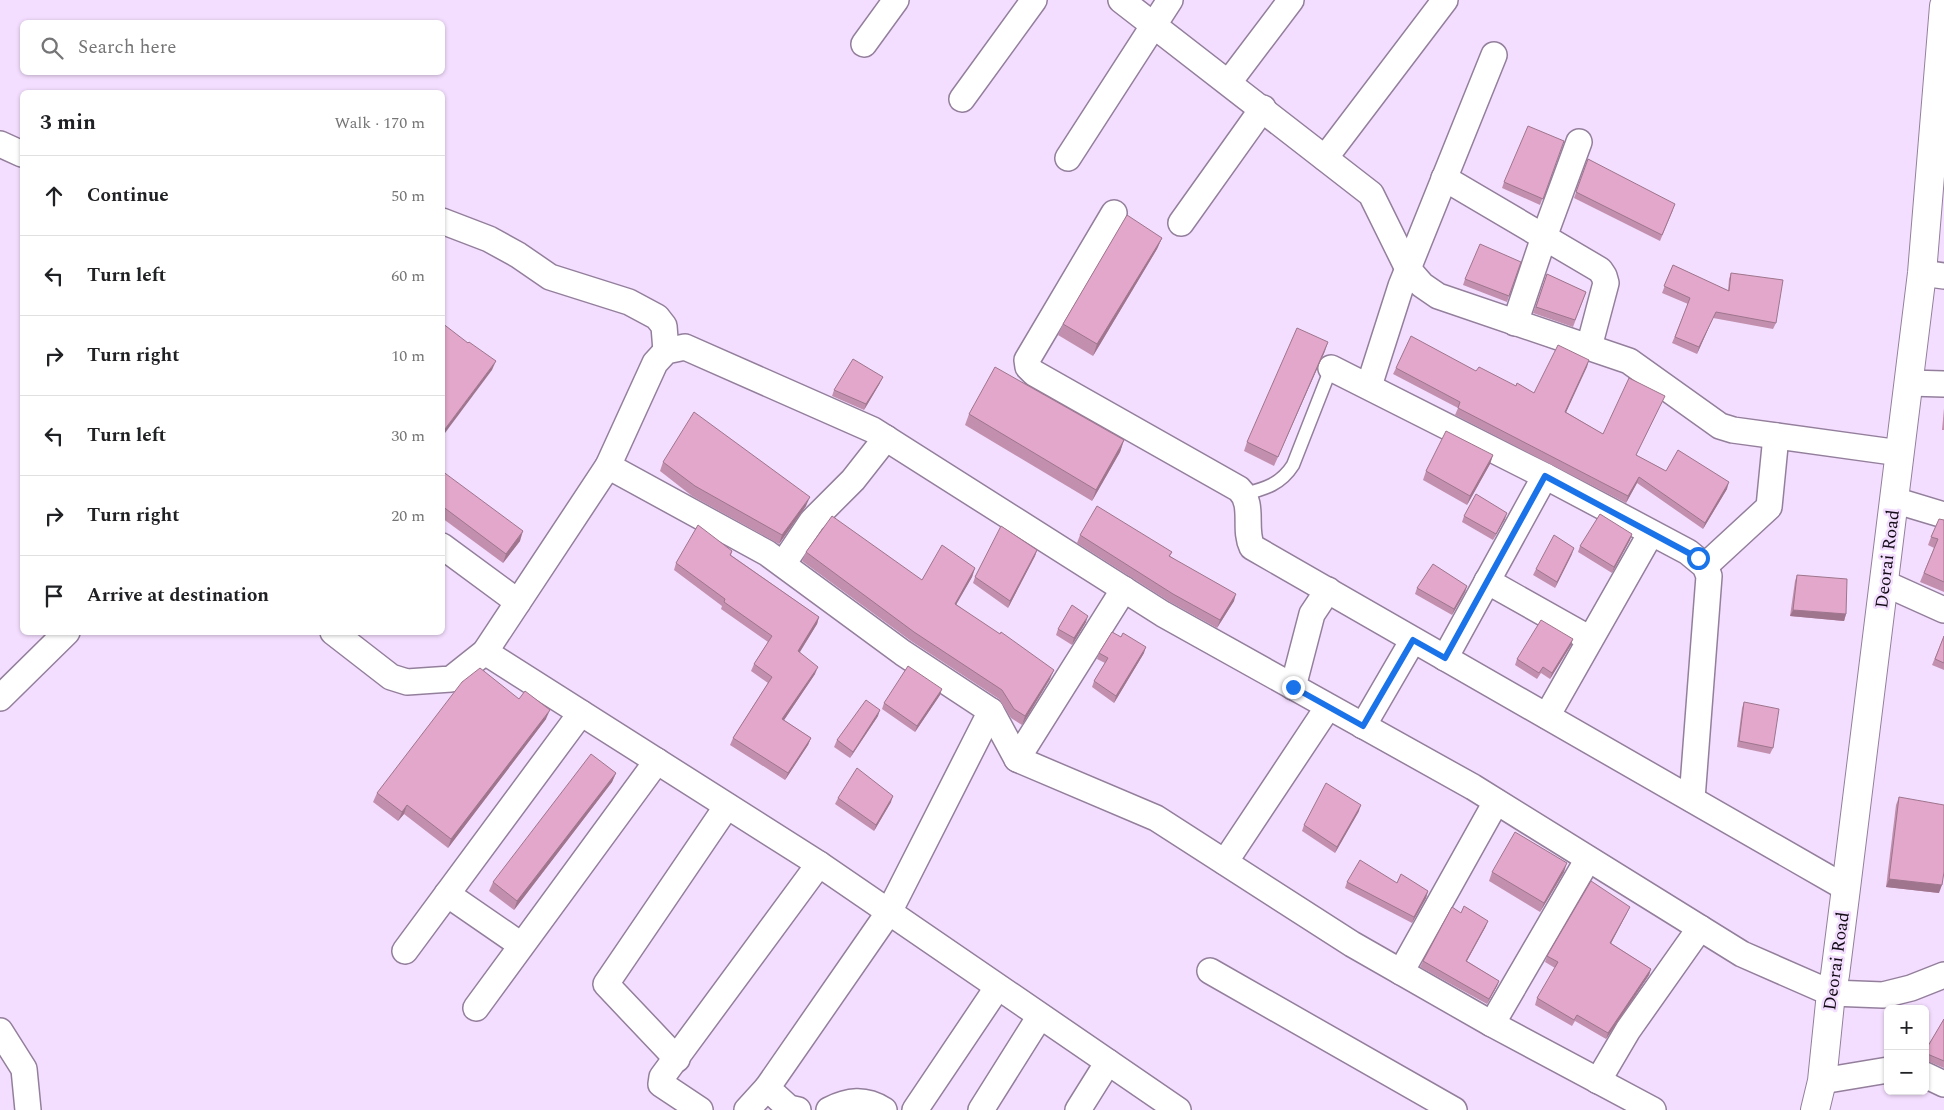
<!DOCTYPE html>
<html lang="en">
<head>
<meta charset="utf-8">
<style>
  :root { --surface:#fff; --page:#f6f6f6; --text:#202124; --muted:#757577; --line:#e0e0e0 }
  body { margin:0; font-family:Spectral,serif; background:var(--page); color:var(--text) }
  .controls { position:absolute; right:15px; bottom:15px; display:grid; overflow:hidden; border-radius:8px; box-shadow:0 1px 4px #0004 }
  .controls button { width:45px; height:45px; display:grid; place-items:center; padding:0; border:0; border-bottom:1px solid var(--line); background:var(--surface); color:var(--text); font:25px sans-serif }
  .stop { position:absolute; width:15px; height:15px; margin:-11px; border:4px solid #1a73e8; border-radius:50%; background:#fff }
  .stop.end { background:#1a73e8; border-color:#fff; box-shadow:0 1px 5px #0008 }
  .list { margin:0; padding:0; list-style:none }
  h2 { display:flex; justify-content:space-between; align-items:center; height:65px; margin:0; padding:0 20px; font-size:21px }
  h2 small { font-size:16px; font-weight:400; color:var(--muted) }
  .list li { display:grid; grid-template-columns:32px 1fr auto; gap:15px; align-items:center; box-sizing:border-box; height:80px; padding:0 20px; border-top:1px solid var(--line) }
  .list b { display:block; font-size:19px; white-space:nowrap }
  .list em { font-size:16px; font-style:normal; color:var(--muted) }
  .icon { flex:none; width:28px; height:28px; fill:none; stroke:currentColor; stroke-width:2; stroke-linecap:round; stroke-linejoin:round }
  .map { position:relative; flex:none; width:1944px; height:1110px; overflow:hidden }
  .search { position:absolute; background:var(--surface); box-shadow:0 1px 4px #0004; left:20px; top:20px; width:425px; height:55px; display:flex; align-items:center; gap:12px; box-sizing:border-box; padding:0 18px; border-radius:8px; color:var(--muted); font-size:19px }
  .panel { position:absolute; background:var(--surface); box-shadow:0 1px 4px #0004; left:20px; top:90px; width:425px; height:545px; border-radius:8px }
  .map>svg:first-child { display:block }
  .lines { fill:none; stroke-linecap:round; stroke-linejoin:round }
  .lane-casing { stroke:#937f9c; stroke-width:15 }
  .street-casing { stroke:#937f9c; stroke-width:28 }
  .secondary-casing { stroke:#937f9c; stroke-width:30 }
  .lane { stroke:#fff; stroke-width:12 }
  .street { stroke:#fff; stroke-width:25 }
  .secondary { stroke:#fff; stroke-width:28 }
  .wall { fill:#c290ae }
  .shaded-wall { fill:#9e758d }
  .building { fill:#e2a7ca; stroke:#9e758d }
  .route { stroke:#1a73e8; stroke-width:6 }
  .labels { text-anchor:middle; stroke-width:5; stroke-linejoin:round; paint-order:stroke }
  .street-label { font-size:18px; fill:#130b16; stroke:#f4deff }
</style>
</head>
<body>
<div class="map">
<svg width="1944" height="1110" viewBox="0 0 1944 1110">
  <rect width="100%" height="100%" fill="#f4deff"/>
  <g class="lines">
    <g class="lane-casing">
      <path id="lane" d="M1244,494C1265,489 1281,484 1293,465L1331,368"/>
    </g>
    <g class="street-casing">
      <g id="street">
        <path d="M1121,0L1371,194L1408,269L1422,285L1438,296L1629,361L1720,426L1733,430L1900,453"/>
        <path d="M864,44L896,0"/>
        <path d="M1229,82L1291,0"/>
        <path d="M962,99L1034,0"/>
        <path d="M0,144L22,154"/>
        <path d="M1068,158L1170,0"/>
        <path d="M1325,158L1445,0"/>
        <path d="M1444,178L1600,270L1604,276L1606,283L1589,347"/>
        <path d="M1114,213L1027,360L1028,367L1034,373L1239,489C1255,505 1243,528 1252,547L1846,888"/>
        <path d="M442,221L489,239L518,255L550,277L629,302L657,317L664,326L666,351"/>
        <path d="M1181,223L1263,108"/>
        <path d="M1922,273L1944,276"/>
        <path d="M1515,323L1544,237L1579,142"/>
        <path d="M1331,368L1545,476L1688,552L1705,566L1709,576L1692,799"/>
        <path d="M1909,383L1944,384"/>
        <path d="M1369,386L1401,286L1494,55"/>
        <path d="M608,466L767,553L903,653L991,711L1017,759L1156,818L1352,944L1492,1024L1653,1110"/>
        <path d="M1894,500L1944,515"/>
        <path d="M442,546L518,602"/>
        <path d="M783,564L812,521L853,480L886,438"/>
        <path d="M1705,566L1769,507L1776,436"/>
        <path d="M1487,581L1590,639"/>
        <path d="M1884,583L1944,610"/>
        <path d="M333,632L391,677L407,682L451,679L485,652L608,466L655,363L666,351L685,347L873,430L1163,614L1473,787L1742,954L1831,993L1883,995L1911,988L1944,975"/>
        <path d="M485,652L819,864L1178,1110"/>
        <path d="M1445,658L1545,476"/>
        <path d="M1293,687L1312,614L1328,590"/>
        <path d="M0,698L67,632"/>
        <path d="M1547,716L1651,533"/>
        <path d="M1363,726L1413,640"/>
        <path d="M1017,759L1124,589"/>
        <path d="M1225,862L1328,707"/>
        <path d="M447,894L521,945"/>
        <path d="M405,951L581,713"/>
        <path d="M1210,971L1454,1110"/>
        <path d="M1401,972L1496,802"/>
        <path d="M476,1008L657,761"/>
        <path d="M1492,1024L1588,859"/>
        <path d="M0,1031L24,1069L28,1110"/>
        <path d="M677,1059L606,984L727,806"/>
        <path d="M1925,1075L1944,1084"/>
        <path d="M1598,1081L1628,1030L1700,928"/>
        <path d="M1822,1081L1888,1070"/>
        <path d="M700,1110L661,1084L662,1077L819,864"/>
        <path d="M747,1110L767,1088"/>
        <path d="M798,1110L789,1108L767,1088L889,912L991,711"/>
        <path d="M829,1110C848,1100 865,1098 884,1110"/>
        <path d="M915,1110L997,988"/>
        <path d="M981,1110L1040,1016"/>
        <path d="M1078,1110L1108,1062"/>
      </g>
    </g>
    <g class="secondary-casing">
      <path id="secondary" d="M1815,1110L1822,1081L1831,993L1835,975L1846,888L1922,273L1944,6"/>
    </g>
    <use href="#lane" class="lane"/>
    <use href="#street" class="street"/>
    <use href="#secondary" class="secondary"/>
  </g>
  <g class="wall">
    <path d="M1564,141L1540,205L1502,188L1504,182Z"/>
    <path d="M1588,159L1673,210L1660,241L1574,198Z"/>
    <path d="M1162,238L1157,249L1093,356L1058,335L1063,324Z"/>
    <path d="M1521,262L1507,302L1463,285L1465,279Z"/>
    <path d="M1673,265L1728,291L1729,279L1731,273L1776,323L1773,329L1713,318L1697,354L1672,343L1688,304L1662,293Z"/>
    <path d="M1547,274L1586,292L1573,327L1533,313Z"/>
    <path d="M1325,351L1274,466L1244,451L1247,442Z"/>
    <path d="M1589,360L1566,412L1603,434L1662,402L1636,455L1666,471L1727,489L1703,529L1637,483L1626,503L1455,415L1458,408L1393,374L1396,368L1476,371L1534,393Z"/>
    <path d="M880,383L864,410L832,396L834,390Z"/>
    <path d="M1944,408V430H1942Z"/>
    <path d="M969,414L1124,440L1120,452L1092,501L965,425Z"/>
    <path d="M1493,455L1490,464L1467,505L1423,480L1426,471Z"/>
    <path d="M663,462L806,506L779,544L692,496L660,471Z"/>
    <path d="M442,471L520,541L503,563L442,518Z"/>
    <path d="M1464,516L1505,519L1493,540L1462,522Z"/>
    <path d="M1944,520V592L1920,582L1934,548L1928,545L1931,537Z"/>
    <path d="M1632,534L1630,540L1612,573L1578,552L1580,546Z"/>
    <path d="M1080,535L1172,552L1170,556L1234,601L1217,628L1170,602L1077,543Z"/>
    <path d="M1037,550L1035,556L1008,608L973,583L975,577Z"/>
    <path d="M732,551L731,555L819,617L817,624L800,652L815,674L784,720L811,738L808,745L785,780L730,745L733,738L768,683L751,671L754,664L768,642L721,609L722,606L674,570L676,563Z"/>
    <path d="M806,552L922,580L975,568L972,577L956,604L1050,679L1022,725L1011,718L999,699L911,641L802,561Z"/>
    <path d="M1572,554L1555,588L1533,575L1536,569Z"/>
    <path d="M1797,575L1846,614L1844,621L1790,616L1795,581Z"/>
    <path d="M1467,586L1465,592L1452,615L1415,594L1417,588Z"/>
    <path d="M1086,622L1072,645L1056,635L1058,629Z"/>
    <path d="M1944,636V670L1932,665Z"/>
    <path d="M1121,637L1144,653L1114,703L1092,687L1094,681L1105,663L1097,659L1099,653Z"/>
    <path d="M1571,645L1550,679L1541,673L1537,679L1515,665L1517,659Z"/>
    <path d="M940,695L915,732L882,709L884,703Z"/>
    <path d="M519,699L546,719L448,848L404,814L398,821L373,802L377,793Z"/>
    <path d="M1744,702L1773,748L1770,754L1737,747L1742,708Z"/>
    <path d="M878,716L850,758L834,747L837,740Z"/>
    <path d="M616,773L612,782L514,910L489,891L493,882Z"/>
    <path d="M1899,797L1939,893L1886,887L1896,805Z"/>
    <path d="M838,798L891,802L874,831L835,804Z"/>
    <path d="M1359,811L1335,853L1302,831L1304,825Z"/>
    <path d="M1492,872H1564L1540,912L1489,881Z"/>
    <path d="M1347,882L1397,883L1428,891L1426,898L1412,923L1345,888Z"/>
    <path d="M1461,913L1486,926L1467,961L1499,981L1497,986L1487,1004L1420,967L1423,961Z"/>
    <path d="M1627,913L1611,943L1651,969L1649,975L1606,1039L1575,1021L1572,1026L1535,1005L1537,998L1555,968L1545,962L1547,956Z"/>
    <path d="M1944,1019V1068L1925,1060V1051Z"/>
  </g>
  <g class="shaded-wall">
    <path d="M1162,238L1157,249L1093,356L1097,344Z"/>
    <path d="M1716,312L1713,318L1697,354L1699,347Z"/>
    <path d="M1328,342L1325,351L1274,466L1278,457Z"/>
    <path d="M1589,360L1587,367L1563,419L1565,412Z"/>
    <path d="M496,361L492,370L442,437V433Z"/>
    <path d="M883,377L880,383L864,410L866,404Z"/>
    <path d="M1124,440L1120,452L1092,501L1096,490Z"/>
    <path d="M1493,455L1490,464L1467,505L1470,496Z"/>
    <path d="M1639,477L1637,483L1626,503L1628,496Z"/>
    <path d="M1729,482L1727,489L1703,529L1705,523Z"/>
    <path d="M810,497L806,506L779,544L782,535Z"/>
    <path d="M1507,513L1505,519L1493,540L1496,534Z"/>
    <path d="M523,531L520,541L503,563L506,554Z"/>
    <path d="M1632,534L1630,540L1612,573L1614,567Z"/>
    <path d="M1574,548L1572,554L1555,588L1557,582Z"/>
    <path d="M1037,550L1035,556L1008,608L1010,601Z"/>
    <path d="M975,568L972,577L952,612L955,604Z"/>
    <path d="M1467,586L1465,592L1452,615L1454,609Z"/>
    <path d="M1236,594L1234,601L1217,628L1220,620Z"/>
    <path d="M1793,610L1846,614L1844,621L1790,616Z"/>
    <path d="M1088,616L1086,622L1072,645L1074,638Z"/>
    <path d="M819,617L817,624L796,658L798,651Z"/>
    <path d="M1573,639L1571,645L1550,679L1552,673Z"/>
    <path d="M1146,647L1144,653L1114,703L1116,696Z"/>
    <path d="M818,667L815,674L780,726L782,719Z"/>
    <path d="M1054,670L1050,679L1022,725L1025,716Z"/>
    <path d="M942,689L940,695L915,732L917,726Z"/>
    <path d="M550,710L546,719L448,848L451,839Z"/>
    <path d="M880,710L878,716L850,758L853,752Z"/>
    <path d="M811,738L808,745L785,780L788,773Z"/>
    <path d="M616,773L612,782L514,910L517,901Z"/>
    <path d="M893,796L891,802L874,831L876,825Z"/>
    <path d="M407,805L404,814L398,821L402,812Z"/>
    <path d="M1361,805L1359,811L1335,853L1337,847Z"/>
    <path d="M1567,863L1564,872L1540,912L1544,903Z"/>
    <path d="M1889,879L1942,885L1939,893L1886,887Z"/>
    <path d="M1428,891L1426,898L1412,923L1414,917Z"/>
    <path d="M1630,907L1627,913L1608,949L1610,943Z"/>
    <path d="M1488,921L1486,926L1464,966L1466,961Z"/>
    <path d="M1651,969L1649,975L1606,1039L1608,1033Z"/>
    <path d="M1499,981L1497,986L1487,1004L1489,999Z"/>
  </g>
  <g class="building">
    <path d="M1528,126L1564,141L1543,199L1504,182Z"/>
    <path d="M1588,159L1675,204L1662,235L1576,192Z"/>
    <path d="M1127,215L1162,238L1097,344L1063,324Z"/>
    <path d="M1480,244L1521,262L1509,296L1465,279Z"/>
    <path d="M1673,265L1729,291L1731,273L1783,280L1776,323L1716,312L1699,347L1675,337L1690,298L1664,286Z"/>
    <path d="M1547,274L1586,292L1575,320L1536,307Z"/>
    <path d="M442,323L468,343L469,342L496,361L442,433Z"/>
    <path d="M1297,328L1328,342L1278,457L1247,442Z"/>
    <path d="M1411,336L1476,371L1479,367L1516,386L1517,383L1534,393L1558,345L1589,360L1565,412L1603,434L1629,378L1665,396L1636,455L1666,471L1678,450L1729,482L1705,523L1639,477L1628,496L1458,408L1460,402L1396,368Z"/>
    <path d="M853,359L883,377L866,404L834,390Z"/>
    <path d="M995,367L1124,440L1096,490L969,414Z"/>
    <path d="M694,412L810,497L782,535L695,486L663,462Z"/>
    <path d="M1446,431L1493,455L1470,496L1426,471Z"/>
    <path d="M442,471L523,531L506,554L442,506Z"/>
    <path d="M1476,494L1507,513L1496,534L1464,516Z"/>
    <path d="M1097,506L1172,552L1169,556L1236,594L1220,620L1173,594L1080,535Z"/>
    <path d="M1600,514L1632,534L1614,567L1580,546Z"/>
    <path d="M832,516L922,580L942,545L975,568L955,604L1000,634L1001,632L1054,670L1025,716L1014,709L1002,690L914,632L806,552Z"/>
    <path d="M1939,519L1944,520V582L1924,573L1938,539L1931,537Z"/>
    <path d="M698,525L732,551L730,555L819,617L798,651L818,667L782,719L811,738L788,773L733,738L772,677L754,664L772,636L724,602L725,599L676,563Z"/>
    <path d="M1001,526L1037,550L1010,601L975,577Z"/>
    <path d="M1554,535L1574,548L1557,582L1536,569Z"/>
    <path d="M1433,564L1467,586L1454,609L1417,588Z"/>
    <path d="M1797,575L1847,579L1846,614L1793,610Z"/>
    <path d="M1072,605L1088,616L1074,638L1058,629Z"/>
    <path d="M1541,620L1573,639L1552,673L1543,667L1539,673L1517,659Z"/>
    <path d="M1112,632L1121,637L1123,633L1146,647L1116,696L1094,681L1108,658L1099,653Z"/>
    <path d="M1944,636V663L1935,659Z"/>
    <path d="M908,666L942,689L917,726L884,703Z"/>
    <path d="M480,668L519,699L525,691L550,710L451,839L407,805L402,812L377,793L462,682Z"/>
    <path d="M866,700L880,710L853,752L837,740Z"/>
    <path d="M1744,702L1779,709L1773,748L1739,741Z"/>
    <path d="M591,754L616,773L517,901L493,882Z"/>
    <path d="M857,768L893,796L876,825L838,798Z"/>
    <path d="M1326,783L1361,805L1337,847L1304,825Z"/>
    <path d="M1899,797L1944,805V872L1942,885L1889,879Z"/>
    <path d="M1515,832L1567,863L1544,903L1492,872Z"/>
    <path d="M1360,860L1397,883L1401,874L1428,891L1414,917L1347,882Z"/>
    <path d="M1591,881L1630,907L1610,943L1651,969L1608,1033L1577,1015L1574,1020L1537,998L1558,962L1547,956Z"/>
    <path d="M1464,906L1488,921L1466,961L1499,981L1489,999L1423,961L1452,907L1461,913Z"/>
    <path d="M1944,1019V1061L1925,1053V1051Z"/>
  </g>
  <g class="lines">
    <path class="route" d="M1293,687L1363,726L1413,640L1445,658L1545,476L1698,558"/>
  </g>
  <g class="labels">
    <g class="street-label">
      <text transform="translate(1887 559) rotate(-83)" y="6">Deorai Road</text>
      <text transform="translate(1836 961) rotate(-82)" y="6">Deorai Road</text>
    </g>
  </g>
</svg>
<div class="controls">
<button>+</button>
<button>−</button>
</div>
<div class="stop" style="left:1698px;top:558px"></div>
<div class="stop end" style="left:1293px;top:687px"></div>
<div class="search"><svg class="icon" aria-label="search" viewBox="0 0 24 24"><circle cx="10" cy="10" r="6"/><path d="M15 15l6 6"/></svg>Search here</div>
<section class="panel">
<h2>3 min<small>Walk · 170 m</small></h2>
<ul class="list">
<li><svg class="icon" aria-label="ahead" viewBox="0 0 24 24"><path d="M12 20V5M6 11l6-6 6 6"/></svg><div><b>Continue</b></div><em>50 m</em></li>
<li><svg class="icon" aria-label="left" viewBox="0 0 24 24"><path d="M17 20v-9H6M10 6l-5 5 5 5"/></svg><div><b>Turn left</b></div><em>60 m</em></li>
<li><svg class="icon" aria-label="right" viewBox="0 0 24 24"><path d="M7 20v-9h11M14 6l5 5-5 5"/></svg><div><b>Turn right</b></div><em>10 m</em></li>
<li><svg class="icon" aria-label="left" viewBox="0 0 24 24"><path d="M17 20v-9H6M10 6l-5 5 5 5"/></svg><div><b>Turn left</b></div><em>30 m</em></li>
<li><svg class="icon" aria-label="right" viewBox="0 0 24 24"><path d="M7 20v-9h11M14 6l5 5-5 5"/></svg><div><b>Turn right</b></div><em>20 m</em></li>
<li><svg class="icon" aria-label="arrive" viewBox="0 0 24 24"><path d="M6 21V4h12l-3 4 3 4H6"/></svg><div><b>Arrive at destination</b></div></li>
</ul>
</section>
</div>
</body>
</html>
